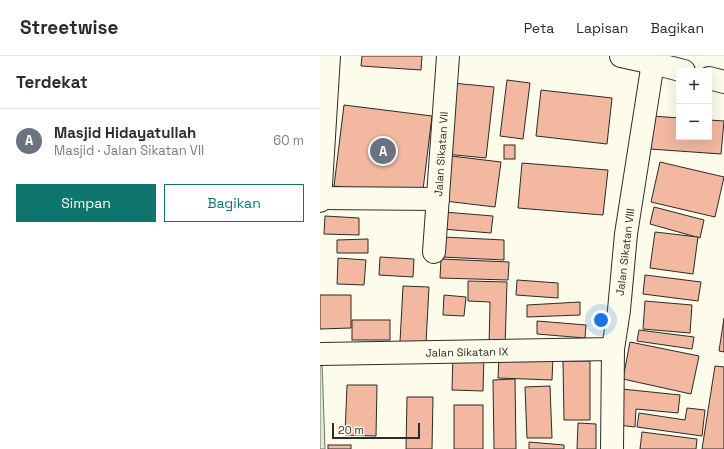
<!DOCTYPE html>
<html lang="id">
<head>
<meta charset="utf-8">
<style>
  :root { --surface:#fff; --page:#f7f7f7; --text:#2b2b33; --muted:#7c7c81; --line:#e1e1e2; --accent:#0f766e }
  body { margin:0; font-family:"Space Grotesk",sans-serif; background:var(--page); color:var(--text) }
  .controls { position:absolute; right:12px; top:12px; display:grid; overflow:hidden; border-radius:0px; box-shadow:0 4px 16px #0002 }
  .controls button { width:36px; height:36px; display:grid; place-items:center; padding:0; border:0; border-bottom:1px solid var(--line); background:var(--surface); color:var(--text); font:20px sans-serif }
  .scale { position:absolute; left:12px; bottom:10px; width:88px; box-sizing:border-box; padding-left:4px; border:2px solid #2b2b2b; border-top:0; font-size:11px; line-height:14px; white-space:nowrap; color:#2b2b2b; -webkit-text-stroke:3px #fdfbea; paint-order:stroke }
  .you { position:absolute; left:281px; top:264px; width:14px; height:14px; margin:-10px; border:3px solid #fff; border-radius:50%; background:#1a73e8; box-shadow:0 0 0 6px #1a73e833 }
  .badge { display:grid; place-items:center; width:26px; height:26px; border-radius:50%; background:var(--accent); color:#fff; font-size:13px; font-weight:700 }
  .pin { position:absolute; translate:-50% -50%; border:2px solid #fff; box-shadow:0 1px 4px #0006 }
  .list { margin:0; padding:0; list-style:none }
  h2 { display:flex; justify-content:space-between; align-items:center; height:52px; margin:0; padding:0 16px; font-size:17px }
  h2 small { font-size:13px; font-weight:400; color:var(--muted) }
  .list li { display:grid; grid-template-columns:26px 1fr auto; gap:12px; align-items:center; box-sizing:border-box; height:64px; padding:0 16px; border-top:1px solid var(--line) }
  .list b { display:block; font-size:15px; white-space:nowrap }
  .list p { margin:0; font-size:13px; white-space:nowrap; color:var(--muted) }
  .list em { font-size:13px; font-style:normal; color:var(--muted) }
  .actions { display:flex; gap:8px; padding:12px 16px }
  .actions a { flex:1; padding:9px 0; border:1px solid var(--accent); border-radius:0px; text-align:center; font-size:14px; color:var(--accent) }
  .actions .main { background:var(--accent); color:#fff }
  .map { position:relative; flex:none; width:404px; height:393px; overflow:hidden }
  header { display:flex; align-items:center; gap:24px; box-sizing:border-box; height:56px; padding:0 20px; background:var(--surface); border-bottom:1px solid var(--line) }
  header strong { font-size:19px }
  nav { display:flex; gap:22px; margin-inline-start:auto; font-size:14px }
  main { display:flex }
  aside { flex:1; background:var(--surface) }
  .map>svg:first-child { display:block }
  .green { fill:#deebd1; stroke:#74746e }
  .building { fill:#f2b8a0; stroke:#2b2b2b }
  .lines { fill:none; stroke-linecap:round; stroke-linejoin:round }
  .minor-casing { stroke:#2b2b2b; stroke-width:24 }
  .minor { stroke:#fdfbea; stroke-width:22 }
  .labels { text-anchor:middle; stroke-width:3; stroke-linejoin:round; paint-order:stroke }
  .street-label { font-size:11px; fill:#2b2b2b; stroke:#fdfbea }
</style>
</head>
<body>
<header>
<strong>Streetwise</strong>
<nav><a>Peta</a><a>Lapisan</a><a>Bagikan</a></nav>
</header>
<main>
<aside>
<h2>Terdekat<small></small></h2>
<ul class="list">
<li><span class="badge" style="background:#6b7280">A</span><div><b>Masjid Hidayatullah</b><p>Masjid · Jalan Sikatan VII</p></div><em>60 m</em></li>
</ul>
<div class="actions"><a class="main">Simpan</a><a>Bagikan</a></div>
</aside>
<div class="map">
<svg width="404" height="393" viewBox="0 0 404 393">
  <rect width="100%" height="100%" fill="#fdfbea"/>
  <path class="green" d="M0,305H2L5,393H0Z"/>
  <g class="building">
    <path d="M42,0H102L101,14L41,10Z"/>
    <path d="M187,24L210,27L203,83L180,80Z"/>
    <path d="M132,27L174,31L166,102L125,98Z"/>
    <path d="M221,34L292,42L287,88L216,80Z"/>
    <path d="M24,49L112,60L102,142L14,130Z"/>
    <path d="M332,60L359,62V81H389V64L404,65L401,98L330,93Z"/>
    <rect x="184" y="89" width="11" height="14"/>
    <path d="M131,100L181,106L175,151L125,145Z"/>
    <path d="M340,106L404,121L395,161L331,146Z"/>
    <path d="M202,107L288,114L283,159L198,152Z"/>
    <path d="M334,151L384,164L380,182L330,168Z"/>
    <path d="M124,156L173,160L171,177L122,173Z"/>
    <path d="M5,160L39,162V179L4,178Z"/>
    <path d="M335,176L378,181L373,218L330,212Z"/>
    <path d="M123,181L184,184V204L122,201Z"/>
    <path d="M48,183V197H17V184Z"/>
    <path d="M60,201L94,203L93,221L59,219Z"/>
    <path d="M18,202L46,204L44,229L17,228Z"/>
    <path d="M121,203L189,206L188,224L120,222Z"/>
    <path d="M325,219L381,226L378,245L323,238Z"/>
    <path d="M197,224L238,227V242L196,239Z"/>
    <path d="M148,225L187,226L185,292H169L170,246L148,245Z"/>
    <path d="M83,230L109,231L106,287L80,286Z"/>
    <path d="M0,239H31V272L0,273Z"/>
    <path d="M124,239L146,241L144,260L123,259Z"/>
    <path d="M325,245L372,249L370,277L323,273Z"/>
    <path d="M260,246V259L207,261V249Z"/>
    <path d="M404,262V296L399,295Z"/>
    <rect x="32" y="264" width="38" height="20"/>
    <path d="M217,265L266,269L265,282L217,278Z"/>
    <path d="M319,274L374,281L372,293L317,285Z"/>
    <path d="M310,286L379,300L371,338L303,323Z"/>
    <path d="M133,297L164,298L163,335L132,334Z"/>
    <path d="M179,299L233,301L232,324L178,322Z"/>
    <path d="M243,305H270V364H244Z"/>
    <path d="M395,310L404,311V393H382Z"/>
    <path d="M195,323L196,393H174L173,324Z"/>
    <path d="M27,329H57L56,380L25,379Z"/>
    <path d="M230,330L232,382H207L205,331Z"/>
    <path d="M302,333L360,339L358,357L316,353L315,371L298,369Z"/>
    <path d="M87,341H113L112,393H86Z"/>
    <rect x="134" y="349" width="29" height="44"/>
    <path d="M367,352L385,354L382,380L317,371L319,357L365,364Z"/>
    <path d="M258,367L276,368V393H257Z"/>
    <path d="M322,376L377,383L376,393H320Z"/>
    <path d="M209,386L244,389V393H209Z"/>
    <rect x="8" y="389" width="23" height="4"/>
  </g>
  <g class="lines">
    <g class="minor-casing">
      <g id="minor">
        <path d="M301,0L333,7L364,15"/>
        <path d="M389,22L404,26"/>
        <path d="M0,142L118,143"/>
        <path d="M0,145L9,0"/>
        <path d="M114,196L128,0"/>
        <path d="M0,298L293,293"/>
        <path d="M292,393L293,293L299,254L306,178L334,0"/>
      </g>
    </g>
    <use href="#minor" class="minor"/>
  </g>
  <g class="labels">
    <g class="street-label">
      <text transform="translate(121 98) rotate(-86)" y="4">Jalan Sikatan VII</text>
      <text transform="translate(305 196) rotate(-83)" y="4">Jalan Sikatan VIII</text>
      <text transform="translate(147 296) rotate(-1)" y="4">Jalan Sikatan IX</text>
    </g>
  </g>
</svg>
<div class="controls">
<button>+</button>
<button>−</button>
</div>
<div class="scale">20 m</div>
<div class="you"></div>
<div class="pin badge" style="left:63px;top:95px;background:#6b7280">A</div>
</div>
</main>
</body>
</html>
